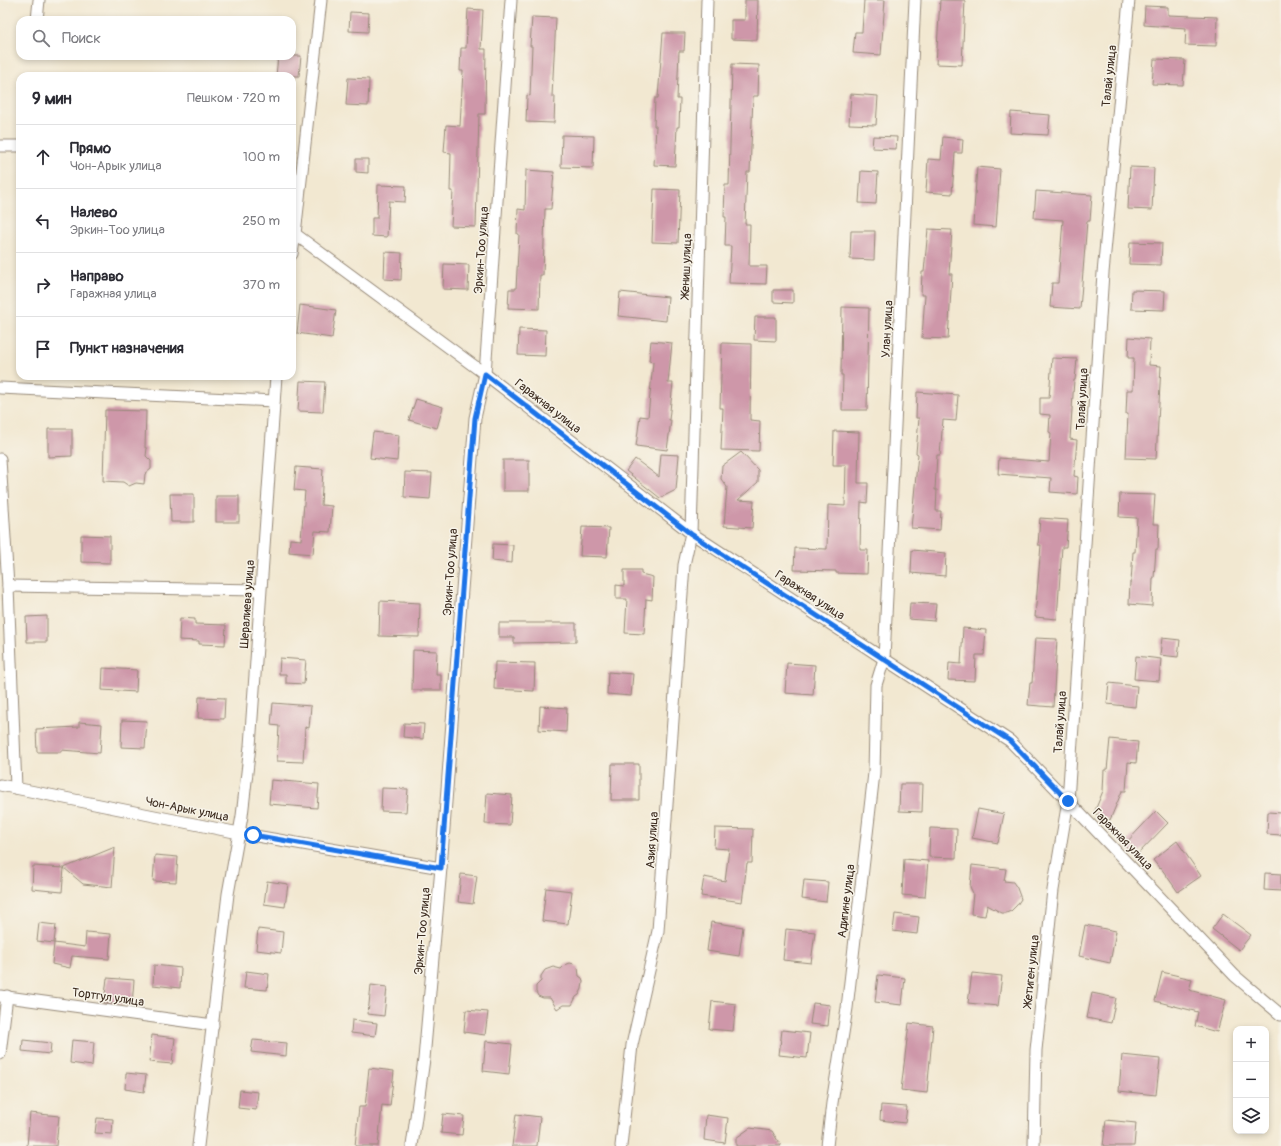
<!DOCTYPE html>
<html lang="ru">
<head>
<meta charset="utf-8">
<style>
  :root { --surface:#fff; --page:#f7f7f7; --text:#2b2b33; --muted:#7c7c81; --line:#e1e1e2 }
  body { margin:0; font-family:Pangolin,sans-serif; background:var(--page); color:var(--text) }
  .controls { position:absolute; right:12px; bottom:12px; display:grid; overflow:hidden; border-radius:8px; box-shadow:0 2px 6px #0003 }
  .controls button { width:36px; height:36px; display:grid; place-items:center; padding:0; border:0; border-bottom:1px solid var(--line); background:var(--surface); color:var(--text); font:20px sans-serif }
  .stop { position:absolute; width:12px; height:12px; margin:-9px; border:3px solid #1a73e8; border-radius:50%; background:#fff }
  .stop.end { background:#1a73e8; border-color:#fff; box-shadow:0 1px 4px #0008 }
  .list { margin:0; padding:0; list-style:none }
  h2 { display:flex; justify-content:space-between; align-items:center; height:52px; margin:0; padding:0 16px; font-size:17px }
  h2 small { font-size:13px; font-weight:400; color:var(--muted) }
  .list li { display:grid; grid-template-columns:26px 1fr auto; gap:12px; align-items:center; box-sizing:border-box; height:64px; padding:0 16px; border-top:1px solid var(--line) }
  .list b { display:block; font-size:15px; white-space:nowrap }
  .list p { margin:0; font-size:13px; white-space:nowrap; color:var(--muted) }
  .list em { font-size:13px; font-style:normal; color:var(--muted) }
  .icon { flex:none; width:22px; height:22px; fill:none; stroke:currentColor; stroke-width:2; stroke-linecap:round; stroke-linejoin:round }
  .map { position:relative; flex:none; width:1281px; height:1146px; overflow:hidden }
  .search { position:absolute; background:var(--surface); box-shadow:0 2px 6px #0003; left:16px; top:16px; width:280px; height:44px; display:flex; align-items:center; gap:10px; box-sizing:border-box; padding:0 14px; border-radius:12px; color:var(--muted); font-size:15px }
  .panel { position:absolute; background:var(--surface); box-shadow:0 2px 6px #0003; left:16px; top:72px; width:280px; height:308px; border-radius:12px }
  .map>svg:first-child { display:block }
  .building { fill:#ce97a9 }
  .lines { fill:none; stroke-linecap:round; stroke-linejoin:round }
  .minor-casing { stroke:#968978; stroke-width:13 }
  .minor { stroke:#fff; stroke-width:11 }
  .route { stroke:#1a73e8; stroke-width:5 }
  .labels { text-anchor:middle; stroke-width:3; stroke-linejoin:round; paint-order:stroke }
  .street-label { font-size:12px; fill:#3b2a1e; stroke:#f7f3e8 }
</style>
</head>
<body>
<div class="map">
<svg width="1281" height="1146" viewBox="0 0 1281 1146">
  <rect width="100%" height="100%" fill="#f7f3e8"/>
  <filter id="ink" filterUnits="userSpaceOnUse"><feTurbulence type="fractalNoise" baseFrequency=".025" numOctaves="2"/><feDisplacementMap in="SourceGraphic" scale="8" xChannelSelector="R" yChannelSelector="G"/><feConvolveMatrix kernelMatrix="1 2 1 2 8 2 1 2 1" color-interpolation-filters="sRGB"/></filter>
  <filter id="wash" filterUnits="userSpaceOnUse"><feTurbulence type="fractalNoise" baseFrequency=".012" numOctaves="4" result="noise"/><feDisplacementMap in="SourceGraphic" scale="16" xChannelSelector="R" yChannelSelector="G"/><feGaussianBlur stdDeviation="0.9" result="paint"/><feColorMatrix in="noise" values="0 0 0 0 0 0 0 0 0 0 0 0 0 0 0 0 0 1.4 0 .05"/><feComposite in="paint" operator="in"/></filter>
  <g filter="url(#wash)">
    <rect width="100%" height="100%" fill="#f2e8d1"/>
    <g id="blocks">
      <g class="building">
        <path d="M745,0H758L757,40L731,39V20H745Z"/>
        <path d="M864,0H885L881,55L853,53L855,32H862Z"/>
        <path d="M940,0H965L962,65L936,64Z"/>
        <path d="M1145,6L1168,7V15L1217,17L1216,46L1185,45L1186,28L1144,25Z"/>
        <path d="M468,9L483,10L481,49H486L485,114H479L476,227L451,226L453,191H450L451,153L444,152L446,125L460,126L463,71H460L461,48H466Z"/>
        <path d="M350,12L369,13L368,32L349,31Z"/>
        <path d="M532,17L556,18L552,96H555L554,123L526,122L527,95L530,96L532,46H530Z"/>
        <path d="M663,33H685L684,51H679L677,99H680L679,127H677L675,166L654,165L656,126H654L655,98H658Z"/>
        <path d="M278,56H301L299,76H276Z"/>
        <path d="M1154,59L1185,60L1183,85L1152,84Z"/>
        <path d="M732,64L759,65L758,96H753L750,172H747L745,224H750L749,266H767L766,284L729,283L731,246H725L726,217H724L725,185H729Z"/>
        <path d="M348,78L369,79L368,106L346,105Z"/>
        <path d="M851,94L878,96L876,125L849,124Z"/>
        <path d="M1011,112L1050,115L1048,135L1010,133Z"/>
        <path d="M562,135L594,136L593,168L561,167Z"/>
        <path d="M873,136L897,137L896,149L872,148Z"/>
        <path d="M943,137L963,139L962,153H955L952,194L926,192L928,159L941,160Z"/>
        <path d="M356,159H368V173L356,172Z"/>
        <path d="M977,167L1000,169L996,227L973,225Z"/>
        <path d="M1130,167L1154,168L1152,210L1128,209Z"/>
        <path d="M526,170L554,172L551,209H545L543,275H540L539,309L508,308L509,289H516L519,234H517L518,209L525,210Z"/>
        <path d="M861,171L878,172L876,204L859,203Z"/>
        <path d="M378,185L406,186L405,202L389,201L387,237L372,236V218H377Z"/>
        <path d="M654,189L680,190L678,243L652,242Z"/>
        <path d="M1036,191L1092,195L1090,221H1087L1080,309L1050,307L1052,283H1058L1063,220L1034,218Z"/>
        <path d="M928,229L952,230L949,274H952L948,339L922,338L925,295H921L922,272H924Z"/>
        <path d="M851,231H875L874,260L850,259Z"/>
        <path d="M1130,242L1162,243L1161,265L1129,264Z"/>
        <path d="M385,252L402,253L401,280L384,279Z"/>
        <path d="M444,264L469,265L468,290L443,289Z"/>
        <path d="M773,290H793V303L773,302Z"/>
        <path d="M1132,290L1165,291L1164,310L1131,309Z"/>
        <path d="M620,292L668,297L666,321L618,316Z"/>
        <path d="M300,305L336,310L332,338L297,333Z"/>
        <path d="M842,307L869,308L867,410H842L843,375H841Z"/>
        <path d="M755,317H776V341L754,340Z"/>
        <path d="M519,329L546,330L545,356L518,355Z"/>
        <path d="M1129,337L1150,339L1149,365L1161,366L1156,459L1126,458L1128,414H1126L1127,390H1133L1134,358H1128Z"/>
        <path d="M651,341L672,343L668,383H673L669,420H671L667,450L636,446L640,416L648,417L653,362L649,361Z"/>
        <path d="M722,343L751,344L750,420L760,421L759,451L721,450L723,408H720Z"/>
        <path d="M1052,358L1077,359L1075,380H1074L1070,439L1077,440L1074,476L1078,477L1077,494L1050,492L1051,478L998,474L999,458L1049,462L1051,433L1049,432L1050,415L1040,414V398H1049Z"/>
        <path d="M300,381L325,382L323,412L298,411Z"/>
        <path d="M917,392L958,395L956,421L943,420L940,455H937L935,490H937L936,511H941L940,530L911,528L918,454L916,453L919,418H916Z"/>
        <path d="M416,399L443,407L437,428L409,420Z"/>
        <path d="M105,410L146,411L145,448H147L146,456L151,461V469L145,474L144,484L136,483L129,486L123,482L103,481Z"/>
        <path d="M48,429H72V456L48,457Z"/>
        <path d="M834,431L859,432L858,483H868L867,503L861,502L860,550H868L867,574L836,573V571L794,570L795,548L827,549L828,505L845,506L846,465H833Z"/>
        <path d="M373,432L399,435L397,461L370,458Z"/>
        <path d="M741,452L758,470V482L738,500L754,501L752,528L724,526L727,487L721,479L722,466Z"/>
        <path d="M661,454L679,455L676,490L660,498L626,471L635,459L659,477Z"/>
        <rect x="503" y="460" width="26" height="31"/>
        <path d="M296,467L323,469L321,505L332,506L330,532L315,531L313,554L289,552L290,539L301,540L305,491L294,490Z"/>
        <path d="M405,472L432,473L430,499L404,497Z"/>
        <path d="M170,494H194V522H171Z"/>
        <path d="M1120,494L1155,495L1153,524H1159L1158,549H1156L1154,578H1153L1152,606L1129,604L1130,582H1131L1133,552H1135L1137,518L1119,517Z"/>
        <rect x="216" y="496" width="23" height="26"/>
        <path d="M1040,518L1068,520L1066,547H1062L1057,619L1035,617L1041,545H1038Z"/>
        <path d="M582,527L609,528L607,557L580,556Z"/>
        <path d="M81,535L110,536V563L81,562Z"/>
        <path d="M493,544L513,545L512,563L492,561Z"/>
        <path d="M912,550L946,553L945,576L911,573Z"/>
        <path d="M624,570H641V574L653,577L652,600L646,599L644,634L625,633L627,599H616V585L624,586Z"/>
        <path d="M380,601L420,603L419,637L379,636Z"/>
        <path d="M910,603L936,604L934,621L909,619Z"/>
        <path d="M47,616V642H27L26,617Z"/>
        <path d="M180,618L195,619V624L226,625L225,645L199,644V641L179,640Z"/>
        <path d="M499,623H576V642L514,643V637H499Z"/>
        <path d="M963,628L986,630L984,655H976L975,681L948,680L949,663L961,664Z"/>
        <path d="M1035,638L1057,639L1053,707L1028,705L1030,683H1032Z"/>
        <path d="M1162,638L1180,640L1178,657L1160,655Z"/>
        <path d="M413,650L437,651L436,674H441V690H412Z"/>
        <path d="M1136,656L1161,659L1159,681L1134,679Z"/>
        <path d="M280,658L306,660L304,684L286,683V674H279Z"/>
        <path d="M495,662L535,663L534,691L494,689Z"/>
        <path d="M787,663L815,665L813,695L785,693Z"/>
        <path d="M103,668L137,670L136,692L102,690Z"/>
        <path d="M608,672L633,674L631,696L607,694Z"/>
        <path d="M1109,683L1137,686L1135,707L1107,704Z"/>
        <path d="M199,697L225,698L224,719L198,718Z"/>
        <path d="M273,703L311,706L309,728L305,727L303,762L277,761L279,726L271,725Z"/>
        <path d="M540,706L567,708L566,732L539,730Z"/>
        <path d="M122,720L147,721L145,748L121,747Z"/>
        <path d="M79,722L102,724L100,753L61,750V752H37L36,729L79,727Z"/>
        <path d="M404,723L424,724L423,739L403,737Z"/>
        <path d="M1110,739L1138,742L1136,763L1128,762L1126,791H1122L1110,820L1094,813L1103,791L1104,770H1107Z"/>
        <path d="M612,764H639V800H611Z"/>
        <path d="M271,780L319,784L317,808L269,804Z"/>
        <path d="M900,784H923L922,812L899,811Z"/>
        <path d="M382,788L408,789L406,812L381,811Z"/>
        <path d="M487,793L512,795L510,825L485,824Z"/>
        <path d="M978,809L1004,814L998,843L972,838Z"/>
        <path d="M1156,811L1168,823L1136,856L1124,845Z"/>
        <path d="M1268,812L1281,813V835L1267,834Z"/>
        <path d="M715,828L753,829L752,863H747L742,902L701,896L704,877L725,881L729,849L714,848Z"/>
        <path d="M930,828L957,829L956,858L929,857Z"/>
        <path d="M1177,841L1201,876L1178,892L1161,868L1160,869L1153,860Z"/>
        <path d="M115,847L112,887L83,884L64,868Z"/>
        <path d="M155,855L178,857L176,882L153,881Z"/>
        <path d="M904,859L928,861L925,897L902,895Z"/>
        <path d="M972,865L1006,869L1004,881L1013,882L1017,888L1021,899L1017,905L1011,911L1006,913H1002L987,905L985,916L971,914L973,893L970,887Z"/>
        <path d="M33,866L64,868L62,892L32,889Z"/>
        <path d="M1265,873L1281,874V891L1264,890Z"/>
        <path d="M461,874L477,876L473,904L458,902Z"/>
        <path d="M804,880L828,882L826,902L802,899Z"/>
        <path d="M267,881L288,884L285,907L264,904Z"/>
        <path d="M546,888L572,891L568,924L542,921Z"/>
        <path d="M895,914L919,917L917,934L893,931Z"/>
        <path d="M1223,914L1251,935L1239,950L1212,929Z"/>
        <path d="M711,922L743,927L739,956L707,951Z"/>
        <path d="M39,923L56,925L54,943L37,941Z"/>
        <path d="M1085,925L1116,931L1110,963L1079,956Z"/>
        <path d="M258,929L283,932L281,953L256,950Z"/>
        <path d="M786,929L815,932L811,963L783,960Z"/>
        <path d="M86,932L111,934L109,959L72,956L70,968L52,964L54,943L85,947Z"/>
        <path d="M570,963L574,964L578,968L579,976L582,978L583,981L582,989L579,995L576,997L572,1005H563L557,1009L550,998H543L538,996L536,992V986L541,981V976L545,970L553,967L561,969L565,965Z"/>
        <path d="M154,965L181,968L180,988L153,985Z"/>
        <path d="M246,971L269,974L267,990L244,988Z"/>
        <path d="M1162,972L1192,979L1189,990L1226,1000L1217,1032L1195,1026L1198,1012L1155,1001Z"/>
        <path d="M972,973L1002,976L998,1006L968,1003Z"/>
        <path d="M878,975L905,978L902,1005L875,1002Z"/>
        <path d="M107,978L134,980L132,1005L104,1003Z"/>
        <path d="M371,985L387,987L384,1016L368,1014Z"/>
        <path d="M1092,993L1116,998L1111,1023L1087,1018Z"/>
        <path d="M712,1001L736,1004L733,1031L709,1029Z"/>
        <path d="M813,1003L830,1005L828,1026L810,1024Z"/>
        <path d="M466,1010L488,1012L485,1035L464,1032Z"/>
        <path d="M352,1020L377,1023L375,1036L351,1033Z"/>
        <path d="M909,1023L933,1026L927,1093L901,1090Z"/>
        <path d="M782,1030L810,1033L807,1058L779,1055Z"/>
        <path d="M152,1035L175,1038L172,1064L149,1062Z"/>
        <path d="M23,1040L51,1043L50,1054L22,1051Z"/>
        <path d="M72,1040L94,1042L92,1066L70,1063Z"/>
        <path d="M253,1040L287,1043L286,1056L251,1052Z"/>
        <path d="M486,1041L512,1044L509,1074L483,1071Z"/>
        <path d="M1122,1055L1160,1059L1156,1095L1119,1091Z"/>
        <path d="M369,1068L394,1071L390,1106L382,1105L378,1146H355L359,1107H365Z"/>
        <path d="M126,1073L146,1075L144,1092L125,1089Z"/>
        <path d="M240,1090L258,1092L256,1110L238,1108Z"/>
        <path d="M881,1105L907,1107L905,1123L880,1120Z"/>
        <path d="M30,1113L59,1116L56,1146H27Z"/>
        <path d="M443,1114L464,1116L462,1135L441,1133Z"/>
        <path d="M516,1114L540,1117L537,1146H512Z"/>
        <path d="M706,1115L728,1118L725,1143L704,1140Z"/>
        <path d="M97,1118L113,1119L112,1134L95,1133Z"/>
        <path d="M1106,1120L1136,1123L1134,1146H1103Z"/>
        <path d="M750,1128L772,1131L781,1146H736V1138Z"/>
      </g>
    </g>
  </g>
  <g filter="url(#ink)">
    <use href="#blocks" fill-opacity="0" stroke="#968978" stroke-width="1"/>
    <g class="lines">
      <g class="minor-casing">
        <g id="minor">
          <path d="M37,20L39,0"/>
          <path d="M0,146H20"/>
          <path d="M292,234H295L485,374L691,533L1010,741L1068,801L1235,976L1281,1015"/>
          <path d="M292,254L295,234L321,0"/>
          <path d="M0,388L274,401"/>
          <path d="M0,459L8,586L16,788"/>
          <path d="M8,586L260,590"/>
          <path d="M0,785L239,833L441,868"/>
          <path d="M0,996L213,1025"/>
          <path d="M0,1054L7,996"/>
          <path d="M198,1146L228,894L242,816L250,746L276,376"/>
          <path d="M412,1146L424,1059L441,868L475,418L485,374L511,0"/>
          <path d="M621,1146L632,1045L658,931L684,565L691,533L707,0"/>
          <path d="M827,1146L832,1103L847,1008L874,773L876,685L884,659L915,0"/>
          <path d="M1034,1146L1036,1050L1053,890L1068,801L1103,273L1129,0"/>
        </g>
      </g>
      <use href="#minor" class="minor"/>
    </g>
  </g>
  <g class="lines" filter="url(#ink)">
    <path class="route" d="M253,835L441,868L475,418L485,374L691,534L1010,741L1068,801"/>
  </g>
  <g class="labels">
    <g class="street-label">
      <text transform="translate(1109 76) rotate(-84)" y="4">Талай улица</text>
      <text transform="translate(481 250) rotate(-86)" y="4">Эркин-Тоо улица</text>
      <text transform="translate(686 266) rotate(-88)" y="4">Жениш улица</text>
      <text transform="translate(887 329) rotate(-87)" y="4">Улан улица</text>
      <text transform="translate(1082 399) rotate(-87)" y="4">Талай улица</text>
      <text transform="translate(548 406) rotate(38)" y="4">Гаражная улица</text>
      <text transform="translate(450 572) rotate(-86)" y="4">Эркин-Тоо улица</text>
      <text transform="translate(810 595) rotate(33)" y="4">Гаражная улица</text>
      <text transform="translate(247 604) rotate(-86)" y="4">Шералиева улица</text>
      <text transform="translate(1060 722) rotate(-86)" y="4">Талай улица</text>
      <text transform="translate(187 809) rotate(11)" y="4">Чон-Арык улица</text>
      <text transform="translate(1123 839) rotate(46)" y="4">Гаражная улица</text>
      <text transform="translate(652 840) rotate(-86)" y="4">Азия улица</text>
      <text transform="translate(846 901) rotate(-83)" y="4">Адигине улица</text>
      <text transform="translate(422 931) rotate(-85)" y="4">Эркин-Тоо улица</text>
      <text transform="translate(1031 971) rotate(-84)" y="4">Жетиген улица</text>
      <text transform="translate(108 997) rotate(8)" y="4">Тортгул улица</text>
    </g>
  </g>
</svg>
<div class="controls">
<button>+</button>
<button>−</button>
<button><svg class="icon" aria-label="layers" viewBox="0 0 24 24"><path d="M12 4l9 5-9 5-9-5zM3 14l9 5 9-5"/></svg></button>
</div>
<div class="stop" style="left:253px;top:835px"></div>
<div class="stop end" style="left:1068px;top:801px"></div>
<div class="search"><svg class="icon" aria-label="search" viewBox="0 0 24 24"><circle cx="10" cy="10" r="6"/><path d="M15 15l6 6"/></svg>Поиск</div>
<section class="panel">
<h2>9 мин<small>Пешком · 720 m</small></h2>
<ul class="list">
<li><svg class="icon" aria-label="ahead" viewBox="0 0 24 24"><path d="M12 20V5M6 11l6-6 6 6"/></svg><div><b>Прямо</b><p>Чон-Арык улица</p></div><em>100 m</em></li>
<li><svg class="icon" aria-label="left" viewBox="0 0 24 24"><path d="M17 20v-9H6M10 6l-5 5 5 5"/></svg><div><b>Налево</b><p>Эркин-Тоо улица</p></div><em>250 m</em></li>
<li><svg class="icon" aria-label="right" viewBox="0 0 24 24"><path d="M7 20v-9h11M14 6l5 5-5 5"/></svg><div><b>Направо</b><p>Гаражная улица</p></div><em>370 m</em></li>
<li><svg class="icon" aria-label="arrive" viewBox="0 0 24 24"><path d="M6 21V4h12l-3 4 3 4H6"/></svg><div><b>Пункт назначения</b></div></li>
</ul>
</section>
</div>
</body>
</html>
